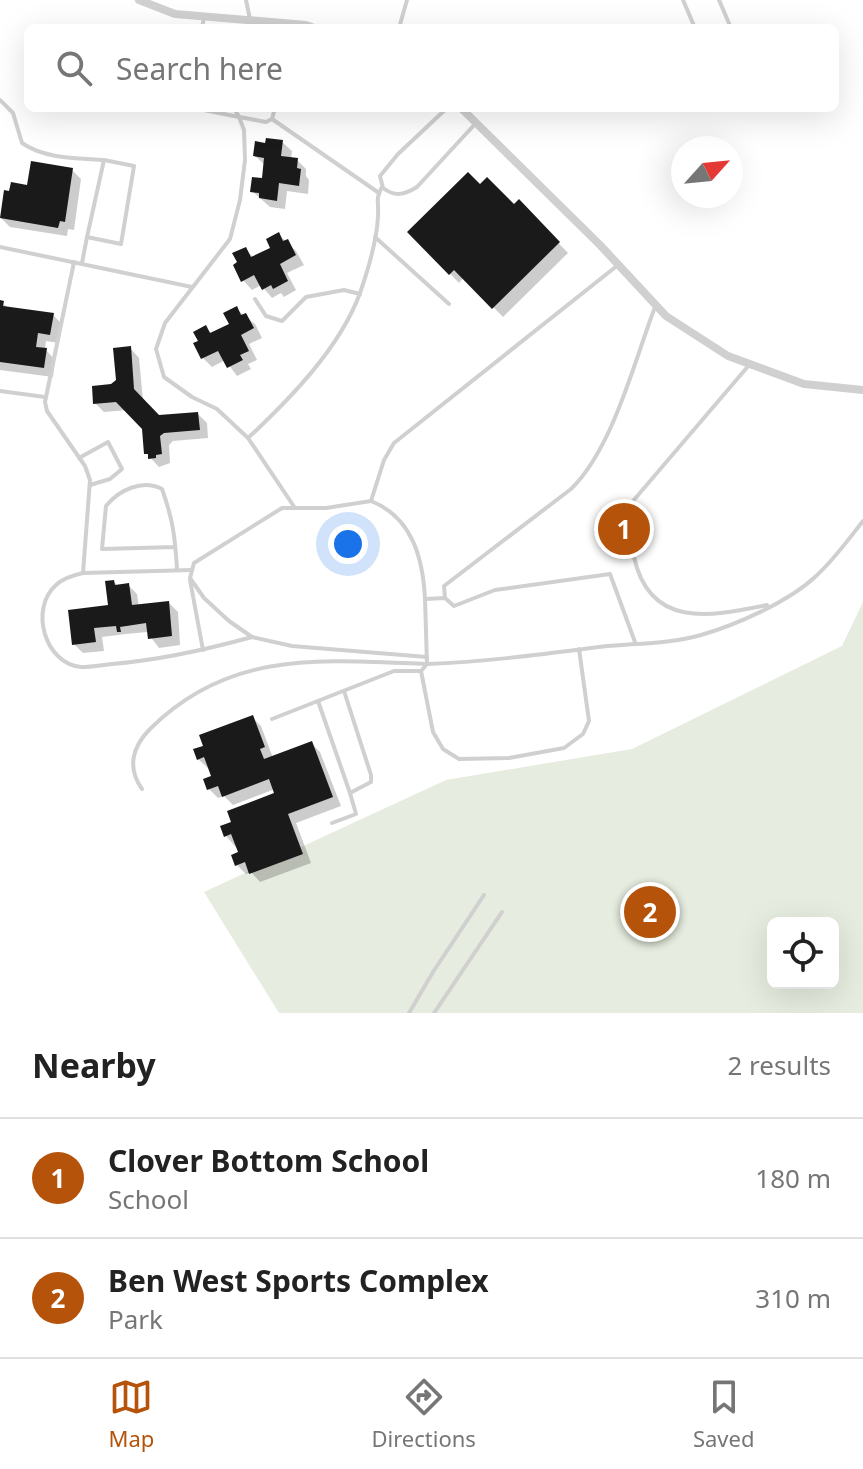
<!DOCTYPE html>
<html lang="en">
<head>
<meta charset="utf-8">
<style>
  :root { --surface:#fff; --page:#f2f2f2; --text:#222; --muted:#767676; --line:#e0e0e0; --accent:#b45309 }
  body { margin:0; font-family:"Noto Sans",sans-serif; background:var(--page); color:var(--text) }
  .controls { position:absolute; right:24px; bottom:24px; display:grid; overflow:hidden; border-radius:12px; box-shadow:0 8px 32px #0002 }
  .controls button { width:72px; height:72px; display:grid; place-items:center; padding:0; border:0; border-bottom:2px solid var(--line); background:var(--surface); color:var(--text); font:40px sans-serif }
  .compass { position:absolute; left:671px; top:136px; width:72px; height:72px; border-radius:50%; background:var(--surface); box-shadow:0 8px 32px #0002; rotate:63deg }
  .you { position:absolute; left:348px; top:544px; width:28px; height:28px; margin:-20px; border:6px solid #fff; border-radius:50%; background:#1a73e8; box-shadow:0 0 0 12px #1a73e833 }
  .badge { display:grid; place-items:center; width:52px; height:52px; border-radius:50%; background:var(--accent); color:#fff; font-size:26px; font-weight:700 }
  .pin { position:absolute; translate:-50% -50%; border:4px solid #fff; box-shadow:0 2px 8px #0006 }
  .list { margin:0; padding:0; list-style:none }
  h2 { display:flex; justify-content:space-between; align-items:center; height:104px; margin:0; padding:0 32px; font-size:34px }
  h2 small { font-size:26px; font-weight:400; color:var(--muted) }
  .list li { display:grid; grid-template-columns:52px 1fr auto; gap:24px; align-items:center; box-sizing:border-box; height:120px; padding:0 32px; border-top:2px solid var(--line) }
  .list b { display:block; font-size:30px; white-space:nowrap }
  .list p { margin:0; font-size:26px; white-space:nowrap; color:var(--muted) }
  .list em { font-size:26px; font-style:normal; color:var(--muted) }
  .icon { flex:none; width:44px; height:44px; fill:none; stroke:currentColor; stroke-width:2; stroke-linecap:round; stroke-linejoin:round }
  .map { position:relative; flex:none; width:863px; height:1013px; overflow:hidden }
  .search { position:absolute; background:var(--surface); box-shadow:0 8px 32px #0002; left:24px; right:24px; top:24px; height:88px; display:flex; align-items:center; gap:20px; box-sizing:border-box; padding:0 28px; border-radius:12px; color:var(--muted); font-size:30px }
  .sheet { height:344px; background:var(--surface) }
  nav { display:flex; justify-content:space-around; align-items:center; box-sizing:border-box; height:112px; border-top:2px solid var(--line); background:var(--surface); font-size:22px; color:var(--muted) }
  nav a { display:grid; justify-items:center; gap:4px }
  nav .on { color:var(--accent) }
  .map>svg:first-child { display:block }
  .green { fill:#e6ecdf; fill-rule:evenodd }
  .shadow { fill:#0003 }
  .building { fill:#1a1a1a }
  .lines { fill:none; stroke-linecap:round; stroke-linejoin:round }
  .service { stroke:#d0d0d0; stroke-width:4 }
  .minor { stroke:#d0d0d0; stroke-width:8 }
</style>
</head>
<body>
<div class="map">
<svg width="863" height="1013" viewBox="0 0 863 1013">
  <rect width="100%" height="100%" fill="#fff"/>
  <path class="green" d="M863,602V1013H279L204,892L446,780L632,749L842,646ZM773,923H833V983H773Z"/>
  <g class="shadow">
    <path d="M282,142L292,151L291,159L297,160L306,169V176L309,180L308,194L287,191L285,209L270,207L252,191L263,180L265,165L255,156Z"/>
    <path d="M72,170L81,179L74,230L68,229L67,236L10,227L1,218L28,187Z"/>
    <path d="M480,187L514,207L519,202L568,253L503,317L464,277L459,283L410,232Z"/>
    <path d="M279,235L296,251L304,265L287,273L296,290L284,297L281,293L272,298L261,285L252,290L243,280L245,249L254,258L272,248Z"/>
    <path d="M0,302L9,308L53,315L62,324L59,343L46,341L45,349L55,360L53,377L0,370Z"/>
    <path d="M236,309L255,324L262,338L249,344L257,360L248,364L251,369L237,376L225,360L212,367L203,358L200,342L206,328L212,334L231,325Z"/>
    <path d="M130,348L139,358L143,400L159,417L198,414L207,423L208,438L173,441L169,445L170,463L159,467L146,453L144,428L127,410L104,412L95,403L118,381Z"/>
    <path d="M114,582L118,586L128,585L137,594L139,607L169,603L178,612L180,645L159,648L147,632L126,634L102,637L104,651L83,653L74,644L111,607Z"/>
    <path d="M252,717L261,726L273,758L311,743L320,752L341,806L296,823L311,863L260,882L251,872L246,874L237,865L241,853L226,836L277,794L275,789L233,805L224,796L218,798L209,789L214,777L210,767L208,768L198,759Z"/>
  </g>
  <g class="building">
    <path d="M266,138L283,140L281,156L298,158L297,168L301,169L299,186L279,183L277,201L259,198V193L250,192L252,177L262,178L264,158L253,156L255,141L265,143Z"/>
    <path d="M31,161L73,168L65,222L60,221L58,228L0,218L4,190L9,191L11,182L27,185Z"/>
    <path d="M468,172L480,184L487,177L514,204L519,199L560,242L492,309L454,270L449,275L407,232Z"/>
    <path d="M279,232L283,241L288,239L296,255L280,264L288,281L273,289L271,285L262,290L254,275L241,282L233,265L237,262L232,253L246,247L251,257L270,248L266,239Z"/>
    <path d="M0,300L4,301L3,306L54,313L50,335L38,333L36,347L47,348L44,368L0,362Z"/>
    <path d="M237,306L241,315L246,313L254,328L241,335L249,351L240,355L243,360L227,368L218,351L201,359L193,343L198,341L193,332L206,325L210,333L229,324L223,313Z"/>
    <path d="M131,346L134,389L159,415L198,412L200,430L164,433L160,436L162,454L156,455V458L148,459V454H144L142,429L116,402L93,404L92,386L111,384L116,380L113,348Z"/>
    <path d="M114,580L115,585L129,583L132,605L169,601L172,636L148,639L146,623L120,627L121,632H117L116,626L94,628L96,642L72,645L68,610L108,605L105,581Z"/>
    <path d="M253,715L265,747L260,749L264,759L312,741L333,797L288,814L303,854L249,874L245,862L235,866L231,855L238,852L231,834L224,837L220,826L231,822L227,811L274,793L269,779L222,797L218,786L207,790L203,779L211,776L204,757L197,760L193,749L203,746L199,735Z"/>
  </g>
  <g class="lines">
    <g class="service">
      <path d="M246,0L250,19"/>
      <path d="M683,0L695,28"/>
      <path d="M719,0L731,28"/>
      <path d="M202,28L204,17"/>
      <path d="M399,28L407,0"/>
      <path d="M0,100L13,113L22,143C45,159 77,158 104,160"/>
      <path d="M194,108L239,117L244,130L245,160L240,200L230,239L165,323L156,349L164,377L192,397L217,409L248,438"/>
      <path d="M234,108L239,117L266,122L272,119L275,108"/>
      <path d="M447,108L398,154L380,176L383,188C395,197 404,195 417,187L476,123"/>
      <path d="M272,119L379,193"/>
      <path d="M375,237L449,304"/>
      <path d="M0,247L192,287"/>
      <path d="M74,262L45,402L47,411L85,466L90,480L83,573"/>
      <path d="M82,263L87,237L121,244L134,166L104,160L87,237"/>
      <path d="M255,299L266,316L282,321L306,297L344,290L360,294"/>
      <path d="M750,364L633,501C627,520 630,538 634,557C650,630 712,616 767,605"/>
      <path d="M0,391L45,397"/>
      <path d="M79,458L108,442L122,469L110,479L90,485"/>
      <path d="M371,501L326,508H282L194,563L190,578L204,598L229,621L252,637L292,646L427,657"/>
      <path d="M295,508L248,438C289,400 340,348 360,293C368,270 377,240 378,216C379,201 375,200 382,187"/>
      <path d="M175,547L102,549L106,506C119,490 142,479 162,489C173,520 175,536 177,569"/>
      <path d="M192,570L83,573C74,575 63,578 56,585C29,609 45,664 81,667C91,667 102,665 112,664C160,660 205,650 252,637"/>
      <path d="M190,580L203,650"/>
      <path d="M445,598L444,586L571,489C613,448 634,362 655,307"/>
      <path d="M425,599C423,558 412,517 371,501L384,460L394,443L618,265"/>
      <path d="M579,649L589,721L583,734L564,748L509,758L459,759L443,749L433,732L421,671L427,664C482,662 537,655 591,648C627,643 666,645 701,635C736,625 788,602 815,577C833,561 848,540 863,521"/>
      <path d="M318,701L350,793L371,782V775L344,691"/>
      <path d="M272,719L394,671H421"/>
      <path d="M142,789C127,768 132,747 150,729C230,649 323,660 427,664L425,599L445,598L454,606L495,590L610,574L635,642"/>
      <path d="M332,823L356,814L350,793"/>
      <path d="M409,1013L433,972L484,895"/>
      <path d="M434,1013L502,912"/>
    </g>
    <g class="minor">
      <path d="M139,0L175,14L306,25L314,28"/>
      <path d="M461,108L600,245L666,316L728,356L804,384L863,390"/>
    </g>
  </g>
</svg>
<div class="controls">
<button><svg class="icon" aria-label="locate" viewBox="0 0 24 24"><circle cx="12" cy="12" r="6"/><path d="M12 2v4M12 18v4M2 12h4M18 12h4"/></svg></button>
</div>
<svg class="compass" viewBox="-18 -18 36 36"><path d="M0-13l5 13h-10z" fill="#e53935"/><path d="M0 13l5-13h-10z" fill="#767676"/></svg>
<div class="you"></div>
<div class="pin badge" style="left:624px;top:529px">1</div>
<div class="pin badge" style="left:650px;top:912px">2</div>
<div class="search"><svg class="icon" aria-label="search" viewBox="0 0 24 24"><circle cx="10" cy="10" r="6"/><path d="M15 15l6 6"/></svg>Search here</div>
</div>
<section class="sheet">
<h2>Nearby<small>2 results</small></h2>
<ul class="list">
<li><span class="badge">1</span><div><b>Clover Bottom School</b><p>School</p></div><em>180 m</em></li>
<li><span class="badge">2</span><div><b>Ben West Sports Complex</b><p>Park</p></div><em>310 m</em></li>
</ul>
</section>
<nav>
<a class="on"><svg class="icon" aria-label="map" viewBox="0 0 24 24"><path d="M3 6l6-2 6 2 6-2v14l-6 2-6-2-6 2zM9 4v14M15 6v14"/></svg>Map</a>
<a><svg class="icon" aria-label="directions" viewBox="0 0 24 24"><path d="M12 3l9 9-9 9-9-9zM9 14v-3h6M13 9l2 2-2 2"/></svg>Directions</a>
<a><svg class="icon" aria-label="saved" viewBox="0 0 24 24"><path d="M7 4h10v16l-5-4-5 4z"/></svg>Saved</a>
</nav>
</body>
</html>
